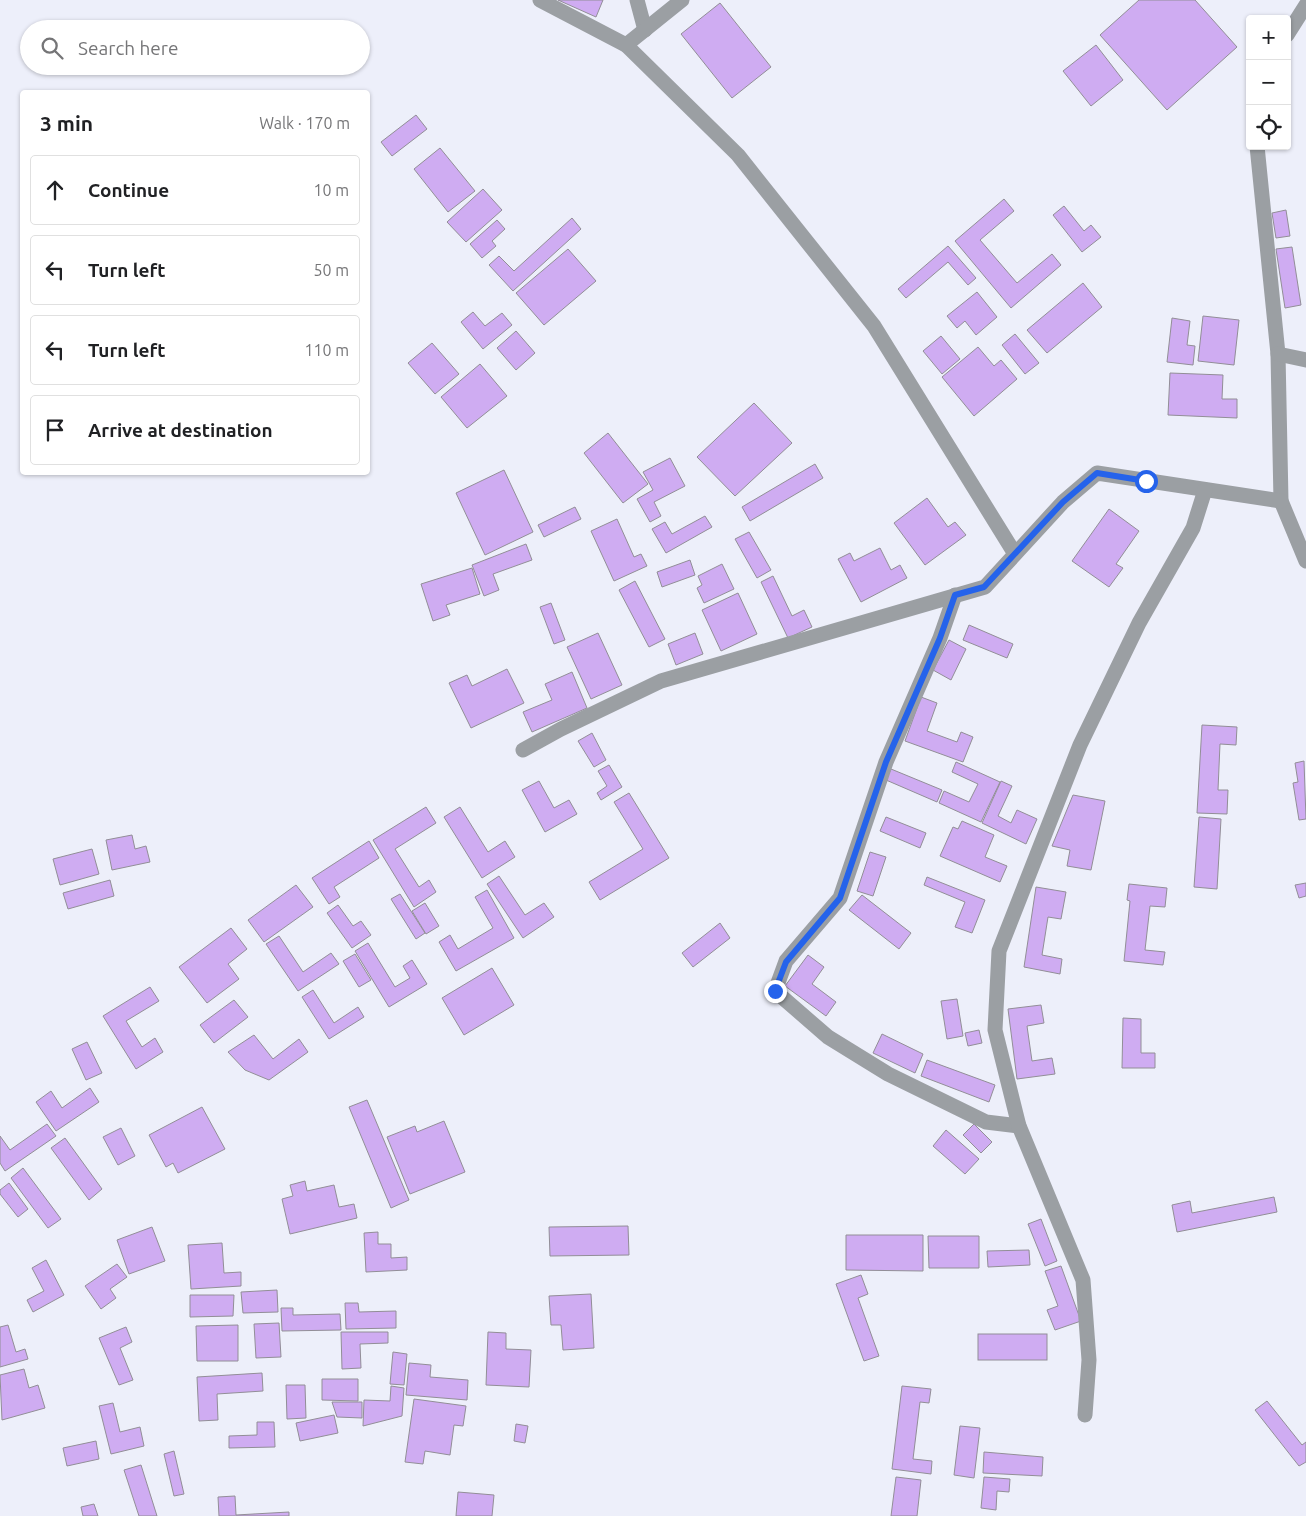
<!DOCTYPE html>
<html lang="en">
<head>
<meta charset="utf-8">
<style>
  :root { --surface:#fff; --page:#f2f2f2; --text:#202124; --muted:#757577; --line:#e0e0e0 }
  body { margin:0; font-family:Ubuntu,sans-serif; background:var(--page); color:var(--text) }
  .controls { position:absolute; right:15px; top:15px; display:grid; overflow:hidden; border-radius:5px; box-shadow:0 1px 4px #0004 }
  .controls button { width:45px; height:45px; display:grid; place-items:center; padding:0; border:0; border-bottom:1px solid var(--line); background:var(--surface); color:var(--text); font:25px sans-serif }
  .stop { position:absolute; width:15px; height:15px; margin:-11px; border:4px solid #2563eb; border-radius:50%; background:#fff }
  .stop.end { background:#2563eb; border-color:#fff; box-shadow:0 1px 5px #0008 }
  .list { margin:0; padding:0; list-style:none }
  h2 { display:flex; justify-content:space-between; align-items:center; height:65px; margin:0; padding:0 20px; font-size:21px }
  h2 small { font-size:16px; font-weight:400; color:var(--muted) }
  .list li { display:grid; grid-template-columns:32px 1fr auto; gap:15px; align-items:center; box-sizing:border-box; height:70px; margin:0 10px 10px; padding:0 10px; border:1px solid var(--line); border-radius:5px }
  .list b { display:block; font-size:19px; white-space:nowrap }
  .list em { font-size:16px; font-style:normal; color:var(--muted) }
  .icon { flex:none; width:28px; height:28px; fill:none; stroke:currentColor; stroke-width:2; stroke-linecap:round; stroke-linejoin:round }
  .map { position:relative; flex:none; width:1306px; height:1516px; overflow:hidden }
  .search { position:absolute; background:var(--surface); box-shadow:0 1px 4px #0004; left:20px; top:20px; width:350px; height:55px; display:flex; align-items:center; gap:12px; box-sizing:border-box; padding:0 18px; border-radius:28px; color:var(--muted); font-size:19px }
  .panel { position:absolute; background:var(--surface); box-shadow:0 1px 4px #0004; left:20px; top:90px; width:350px; height:385px; border-radius:5px }
  .map>svg:first-child { display:block }
  .building { fill:#cfacf2; stroke:#928e97 }
  .lines { fill:none; stroke-linecap:round; stroke-linejoin:round }
  .street { stroke:#9b9fa3; stroke-width:15 }
  .route { stroke:#2563eb; stroke-width:6 }
</style>
</head>
<body>
<div class="map">
<svg width="1306" height="1516" viewBox="0 0 1306 1516">
  <rect width="100%" height="100%" fill="#edeffa"/>
  <g class="building">
    <path d="M558,0H603L596,17Z"/>
    <path d="M1139,0H1195L1237,47L1167,110L1100,35Z"/>
    <path d="M720,3L771,67L732,98L681,34Z"/>
    <path d="M1096,45L1123,80L1091,106L1063,71Z"/>
    <path d="M416,115L427,129L392,156L381,142Z"/>
    <path d="M440,148L475,191L448,212L414,169Z"/>
    <path d="M483,189L502,210L466,242L447,222Z"/>
    <path d="M1004,199L1014,211L980,240L1017,283L1052,254L1061,265L1011,308L955,241Z"/>
    <path d="M1064,206L1084,231L1091,225L1101,237L1082,252L1053,215Z"/>
    <path d="M1286,210L1290,236L1276,238L1272,213Z"/>
    <path d="M572,218L581,229L513,291L489,265L499,256L514,271Z"/>
    <path d="M497,220L505,229L492,241L496,246L482,258L470,244Z"/>
    <path d="M948,246L976,278L968,285L948,262L906,298L898,289Z"/>
    <path d="M1292,247L1301,305L1285,308L1276,249Z"/>
    <path d="M568,249L596,281L544,325L516,293Z"/>
    <path d="M1083,283L1102,307L1047,353L1027,330Z"/>
    <path d="M977,292L997,317L976,335L965,321L957,328L947,316Z"/>
    <path d="M473,312L485,326L502,313L512,325L483,349L461,322Z"/>
    <path d="M1203,316L1239,320L1234,365L1198,361Z"/>
    <path d="M1172,318L1190,321L1187,345L1195,346L1193,365L1167,362Z"/>
    <path d="M516,331L535,353L516,370L497,348Z"/>
    <path d="M1015,334L1039,363L1025,374L1002,345Z"/>
    <path d="M941,336L960,359L942,374L923,351Z"/>
    <path d="M432,343L459,374L435,394L408,363Z"/>
    <path d="M978,347L994,366L1001,360L1017,379L974,416L942,377Z"/>
    <path d="M480,364L507,396L467,428L441,397Z"/>
    <path d="M1170,373L1223,375L1222,399H1237V418L1168,415Z"/>
    <path d="M754,403L792,443L735,496L697,457Z"/>
    <path d="M608,433L648,484L623,503L584,453Z"/>
    <path d="M670,458L685,486L654,502L661,516L650,522L637,499L653,490L643,472Z"/>
    <path d="M815,464L823,478L750,521L742,507Z"/>
    <path d="M504,470L533,532L485,555L456,493Z"/>
    <path d="M927,498L948,527L955,522L966,535L925,565L894,523Z"/>
    <path d="M575,507L581,519L544,537L538,525Z"/>
    <path d="M1109,509L1139,531L1116,564L1123,568L1109,587L1072,561Z"/>
    <path d="M705,516L712,527L666,553L652,529L665,522L672,534Z"/>
    <path d="M617,519L634,557L641,554L647,566L614,581L591,531Z"/>
    <path d="M749,532L771,570L757,578L735,539Z"/>
    <path d="M526,544L532,560L493,574L499,590L484,596L472,565Z"/>
    <path d="M880,548L891,570L900,565L907,578L861,602L838,559L850,553L854,561Z"/>
    <path d="M690,560L695,575L662,587L657,572Z"/>
    <path d="M722,564L734,589L704,603L697,588L702,585L698,576Z"/>
    <path d="M472,568L480,594L446,605L450,615L433,621L421,584Z"/>
    <path d="M773,576L792,616L804,610L812,627L788,638L761,582Z"/>
    <path d="M635,581L665,639L649,647L619,590Z"/>
    <path d="M738,593L757,634L721,651L702,610Z"/>
    <path d="M551,603L565,640L554,644L540,607Z"/>
    <path d="M969,625L1013,644L1007,658L963,640Z"/>
    <path d="M598,633L622,685L591,699L567,647Z"/>
    <path d="M695,633L703,654L676,665L668,644Z"/>
    <path d="M949,640L966,649L951,680L933,670Z"/>
    <path d="M507,669L524,703L471,728L449,683L467,675L472,686Z"/>
    <path d="M572,672L587,708L532,732L523,712L552,700L545,684Z"/>
    <path d="M921,697L937,703L927,731L957,742L961,732L973,737L963,762L905,741Z"/>
    <path d="M1202,725L1237,727L1236,745L1220,744L1218,790H1228L1227,814L1197,813Z"/>
    <path d="M592,733L606,760L594,767L578,741Z"/>
    <path d="M1304,761L1306,819L1299,820L1293,783L1298,782L1295,763Z"/>
    <path d="M956,762L1000,782L981,822L939,803L944,791L969,802L978,784L952,772Z"/>
    <path d="M609,765L622,787L601,800L597,793L607,786L598,771Z"/>
    <path d="M891,769L942,790L937,802L886,780Z"/>
    <path d="M539,781L554,808L569,800L577,814L545,832L522,790Z"/>
    <path d="M1001,781L1012,786L998,816L1011,823L1017,810L1037,819L1026,844L982,823Z"/>
    <path d="M629,793L669,858L600,900L589,882L643,849L614,802Z"/>
    <path d="M1073,795L1105,801L1091,870L1067,866L1070,850L1052,846Z"/>
    <path d="M426,807L436,823L395,849L419,887L429,880L436,892L414,907L373,840Z"/>
    <path d="M460,807L488,852L505,841L515,857L482,878L444,817Z"/>
    <path d="M886,817L926,833L920,848L880,831Z"/>
    <path d="M1199,817L1221,819L1217,889L1194,887Z"/>
    <path d="M962,821L994,835L985,857L1007,866L1000,882L940,856L953,827L958,829Z"/>
    <path d="M132,835L135,849L146,846L150,862L112,870L106,840Z"/>
    <path d="M369,841L379,858L334,887L340,897L329,904L312,878Z"/>
    <path d="M92,849L99,874L60,885L53,859Z"/>
    <path d="M870,852L886,857L873,896L857,891Z"/>
    <path d="M499,876L525,915L544,903L554,917L523,938L487,884Z"/>
    <path d="M927,877L985,900L972,933L955,927L965,902L924,885Z"/>
    <path d="M110,880L114,896L68,909L63,893Z"/>
    <path d="M1306,883V896L1299,898L1295,885Z"/>
    <path d="M1129,884L1167,888L1165,907L1150,906L1145,950L1165,952L1163,965L1124,961L1130,901L1127,900Z"/>
    <path d="M296,885L313,907L264,942L248,920Z"/>
    <path d="M1036,887L1066,892L1061,919L1048,917L1042,955L1062,959L1060,974L1024,967Z"/>
    <path d="M487,890L514,938L456,971L439,942L450,935L458,949L493,928L475,897Z"/>
    <path d="M400,894L425,933L416,939L391,899Z"/>
    <path d="M862,895L911,933L899,949L849,910Z"/>
    <path d="M425,903L439,926L426,934L412,911Z"/>
    <path d="M338,905L353,926L361,921L371,935L352,948L327,913Z"/>
    <path d="M720,923L730,938L693,967L682,953Z"/>
    <path d="M231,928L247,949L228,964L239,979L207,1003L179,967Z"/>
    <path d="M279,936L303,972L331,953L339,964L298,991L266,944Z"/>
    <path d="M368,943L395,987L410,978L403,966L412,960L427,984L389,1007L355,951Z"/>
    <path d="M355,954L371,980L359,987L343,961Z"/>
    <path d="M808,955L824,967L812,984L836,1002L826,1016L785,986Z"/>
    <path d="M492,968L514,1005L464,1035L442,998Z"/>
    <path d="M150,987L159,1001L126,1021L142,1047L155,1038L163,1052L136,1069L103,1016Z"/>
    <path d="M313,990L334,1023L358,1007L364,1017L329,1039L302,997Z"/>
    <path d="M957,999L963,1036L947,1039L941,1001Z"/>
    <path d="M234,1000L248,1017L214,1043L200,1025Z"/>
    <path d="M1041,1005L1044,1023L1027,1026L1032,1061L1052,1058L1055,1074L1017,1079L1008,1009Z"/>
    <path d="M1123,1018L1141,1019V1053H1155V1068H1122Z"/>
    <path d="M979,1030L982,1043L968,1046L965,1033Z"/>
    <path d="M882,1034L923,1054L915,1073L873,1053Z"/>
    <path d="M254,1035L273,1059L299,1039L308,1052L269,1080L245,1070L228,1052Z"/>
    <path d="M87,1042L102,1073L86,1080L72,1049Z"/>
    <path d="M927,1060L995,1085L989,1102L921,1076Z"/>
    <path d="M90,1088L99,1102L56,1131L36,1102L51,1091L62,1108Z"/>
    <path d="M367,1100L409,1200L391,1208L349,1107Z"/>
    <path d="M202,1107L225,1149L178,1173L173,1163L166,1167L149,1135Z"/>
    <path d="M444,1121L465,1172L410,1194L387,1137L415,1126L417,1132Z"/>
    <path d="M47,1124L56,1136L5,1171L0,1163V1136L10,1150Z"/>
    <path d="M974,1124L992,1142L981,1153L963,1135Z"/>
    <path d="M121,1128L135,1156L118,1165L103,1137Z"/>
    <path d="M946,1130L979,1159L965,1174L933,1146Z"/>
    <path d="M65,1138L102,1189L89,1200L51,1148Z"/>
    <path d="M23,1168L61,1219L48,1228L11,1178Z"/>
    <path d="M305,1181L307,1191L334,1185L339,1207L354,1204L357,1218L290,1234L282,1199L293,1196L290,1185Z"/>
    <path d="M9,1183L28,1209L18,1217L0,1194V1190Z"/>
    <path d="M1274,1197L1277,1212L1177,1232L1172,1205L1190,1201L1192,1213Z"/>
    <path d="M1041,1219L1057,1261L1045,1266L1028,1224Z"/>
    <path d="M628,1226L629,1255L550,1256L549,1227Z"/>
    <path d="M152,1227L165,1261L129,1274L117,1240Z"/>
    <path d="M378,1232V1244H391V1258L407,1257V1270L366,1272L364,1233Z"/>
    <path d="M846,1235H923V1271L846,1270Z"/>
    <path d="M928,1236H979V1268H929Z"/>
    <path d="M222,1243L224,1273L241,1272V1286L191,1289L188,1245Z"/>
    <path d="M1029,1250L1030,1265L988,1267L987,1251Z"/>
    <path d="M46,1260L64,1295L33,1312L27,1300L44,1291L32,1268Z"/>
    <path d="M117,1264L127,1277L110,1289L116,1298L101,1309L85,1286Z"/>
    <path d="M1061,1266L1081,1321L1055,1330L1047,1310L1058,1306L1045,1271Z"/>
    <path d="M861,1275L868,1294L858,1298L879,1356L864,1361L836,1284Z"/>
    <path d="M277,1290L278,1312L243,1313L241,1292Z"/>
    <path d="M591,1294L594,1348L563,1350L561,1325H551L549,1296Z"/>
    <path d="M190,1295H234L233,1316L190,1317Z"/>
    <path d="M345,1303H358L359,1312L396,1311V1328L346,1329Z"/>
    <path d="M281,1308H293V1315L340,1314L341,1330L282,1331Z"/>
    <path d="M279,1323L281,1357L256,1358L254,1324Z"/>
    <path d="M8,1325L16,1352L25,1349L28,1359L0,1367V1327Z"/>
    <path d="M238,1325V1361H197L196,1326Z"/>
    <path d="M126,1327L132,1342L120,1348L133,1380L119,1385L99,1338Z"/>
    <path d="M341,1332H388V1343L360,1344L361,1368L342,1369Z"/>
    <path d="M488,1332L506,1333V1349L531,1350L529,1387L486,1385Z"/>
    <rect x="978" y="1334" width="69" height="26"/>
    <path d="M393,1352L407,1354L404,1385L390,1384Z"/>
    <path d="M409,1363L431,1365L430,1377L468,1380L467,1400L406,1395Z"/>
    <path d="M24,1369L29,1388L38,1385L45,1408L2,1420L0,1375Z"/>
    <path d="M262,1373L263,1391L217,1394L218,1420L199,1421L197,1377Z"/>
    <path d="M322,1379H358V1401L322,1400Z"/>
    <path d="M286,1385H305L306,1418L287,1419Z"/>
    <path d="M391,1386L404,1388L402,1416L363,1426L364,1400L390,1401Z"/>
    <path d="M902,1386L931,1389L929,1403L920,1402L913,1459L932,1461L931,1474L892,1469Z"/>
    <path d="M414,1399L466,1406L463,1426L454,1425L450,1455L425,1451L423,1464L405,1462Z"/>
    <path d="M1267,1401L1302,1445L1306,1442V1462L1299,1466L1255,1410Z"/>
    <path d="M332,1402H362V1418L337,1417Z"/>
    <path d="M113,1403L120,1432L140,1427L144,1446L111,1454L99,1406Z"/>
    <path d="M334,1415L338,1433L300,1441L296,1423Z"/>
    <path d="M257,1422H274L275,1447L229,1448V1436L257,1435Z"/>
    <path d="M516,1424L528,1426L525,1443L514,1441Z"/>
    <path d="M960,1426L980,1428L974,1478L954,1475Z"/>
    <path d="M96,1441L99,1459L67,1466L63,1448Z"/>
    <path d="M174,1451L184,1494L174,1496L164,1454Z"/>
    <path d="M984,1452L1043,1457L1042,1476L983,1473Z"/>
    <path d="M141,1465L157,1516H139L124,1470Z"/>
    <path d="M896,1477L921,1480L917,1516H891Z"/>
    <path d="M984,1477L1010,1479L1009,1492L997,1491L996,1510L981,1508Z"/>
    <path d="M458,1492L494,1495L492,1516H456Z"/>
    <path d="M235,1496L236,1515L289,1512V1516H219L218,1497Z"/>
    <path d="M94,1504L98,1516H83L81,1507Z"/>
  </g>
  <g class="lines">
    <g class="street">
      <path d="M540,0L626,45L738,155L874,326L1015,554"/>
      <path d="M637,0L645,30"/>
      <path d="M1287,35L1306,5"/>
      <path d="M626,45L682,0"/>
      <path d="M1257,146L1278,354L1281,501L1306,561"/>
      <path d="M1278,354L1306,360"/>
      <path d="M955,595L940,638L886,762L840,898L786,961L775,991L828,1037L888,1074L986,1122L1019,1126"/>
      <path d="M523,750L561,729L661,681L985,587L1063,502L1097,473L1281,501"/>
      <path d="M1085,1415L1089,1360L1083,1280L1019,1126L995,1030L999,951L1080,745L1139,623L1193,528L1205,490"/>
    </g>
  </g>
  <g class="lines">
    <path class="route" d="M775,991L786,962L840,898L886,762L940,638L955,595L984,587L1063,502L1097,473L1146,481"/>
  </g>
</svg>
<div class="controls">
<button>+</button>
<button>−</button>
<button><svg class="icon" aria-label="locate" viewBox="0 0 24 24"><circle cx="12" cy="12" r="6"/><path d="M12 2v4M12 18v4M2 12h4M18 12h4"/></svg></button>
</div>
<div class="stop" style="left:1146px;top:481px"></div>
<div class="stop end" style="left:775px;top:991px"></div>
<div class="search"><svg class="icon" aria-label="search" viewBox="0 0 24 24"><circle cx="10" cy="10" r="6"/><path d="M15 15l6 6"/></svg>Search here</div>
<section class="panel">
<h2>3 min<small>Walk · 170 m</small></h2>
<ul class="list">
<li><svg class="icon" aria-label="ahead" viewBox="0 0 24 24"><path d="M12 20V5M6 11l6-6 6 6"/></svg><div><b>Continue</b></div><em>10 m</em></li>
<li><svg class="icon" aria-label="left" viewBox="0 0 24 24"><path d="M17 20v-9H6M10 6l-5 5 5 5"/></svg><div><b>Turn left</b></div><em>50 m</em></li>
<li><svg class="icon" aria-label="left" viewBox="0 0 24 24"><path d="M17 20v-9H6M10 6l-5 5 5 5"/></svg><div><b>Turn left</b></div><em>110 m</em></li>
<li><svg class="icon" aria-label="arrive" viewBox="0 0 24 24"><path d="M6 21V4h12l-3 4 3 4H6"/></svg><div><b>Arrive at destination</b></div></li>
</ul>
</section>
</div>
</body>
</html>
